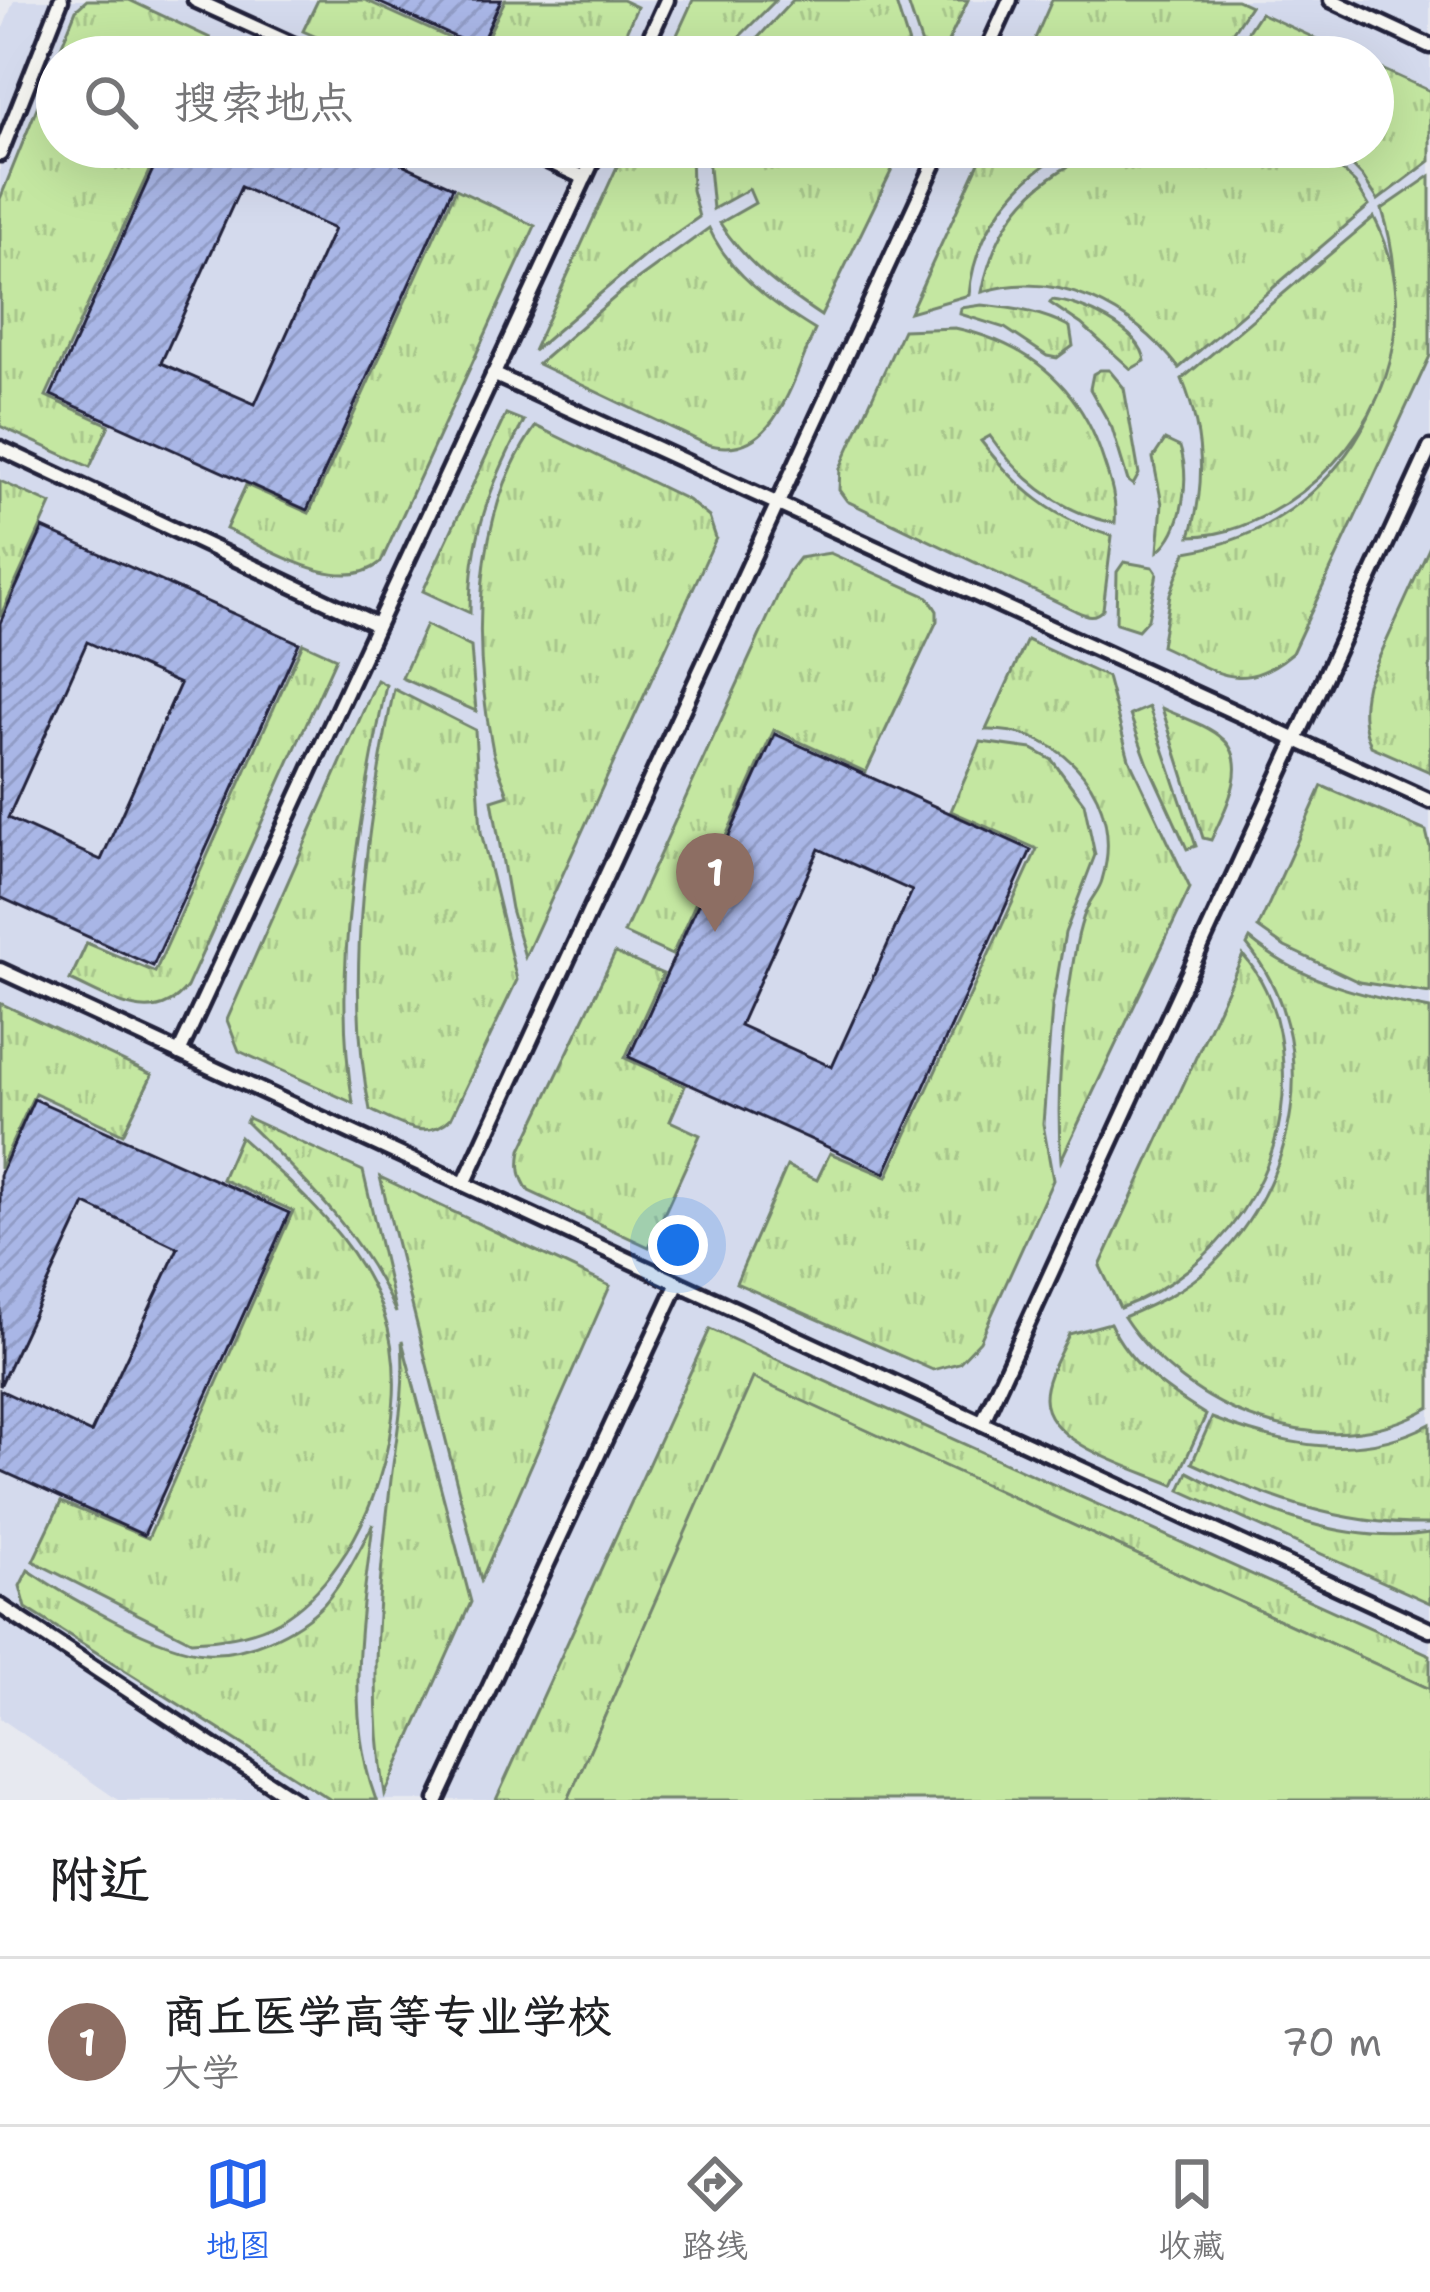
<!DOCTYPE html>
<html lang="zh">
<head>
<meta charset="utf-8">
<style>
  :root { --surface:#fff; --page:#f2f2f2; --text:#202124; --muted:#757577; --line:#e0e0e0; --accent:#2563eb }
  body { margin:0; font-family:"Shantell Sans","LXGW WenKai TC",sans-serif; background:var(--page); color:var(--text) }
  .you { position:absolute; left:678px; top:1245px; width:42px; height:42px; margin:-30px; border:9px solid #fff; border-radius:50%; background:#1a73e8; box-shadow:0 0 0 18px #1a73e833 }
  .badge { display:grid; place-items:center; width:78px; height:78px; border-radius:50%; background:var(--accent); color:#fff; font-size:39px; font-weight:700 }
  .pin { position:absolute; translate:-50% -99px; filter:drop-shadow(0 3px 6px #0008) }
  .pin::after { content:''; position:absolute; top:63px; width:42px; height:36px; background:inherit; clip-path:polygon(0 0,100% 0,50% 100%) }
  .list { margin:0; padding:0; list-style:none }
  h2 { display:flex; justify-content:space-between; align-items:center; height:156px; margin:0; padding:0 48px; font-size:51px }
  h2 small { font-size:39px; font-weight:400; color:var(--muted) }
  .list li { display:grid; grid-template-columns:78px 1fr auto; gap:36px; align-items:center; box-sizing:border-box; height:168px; padding:0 48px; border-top:3px solid var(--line) }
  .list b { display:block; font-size:45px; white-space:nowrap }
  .list p { margin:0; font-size:39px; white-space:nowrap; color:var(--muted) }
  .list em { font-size:39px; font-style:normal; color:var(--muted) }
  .icon { flex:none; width:66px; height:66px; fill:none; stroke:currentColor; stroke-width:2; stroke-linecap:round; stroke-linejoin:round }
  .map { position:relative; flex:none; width:1430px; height:1800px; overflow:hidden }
  .search { position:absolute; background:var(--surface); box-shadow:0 12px 48px #0002; left:36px; right:36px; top:36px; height:132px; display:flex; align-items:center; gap:30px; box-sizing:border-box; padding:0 42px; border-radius:66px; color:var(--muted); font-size:45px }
  .sheet { height:324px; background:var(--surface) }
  nav { display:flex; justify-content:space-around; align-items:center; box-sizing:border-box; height:168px; border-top:3px solid var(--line); background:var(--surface); font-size:33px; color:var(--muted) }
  nav a { display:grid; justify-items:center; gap:6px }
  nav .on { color:var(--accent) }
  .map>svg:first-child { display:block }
  .built { fill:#d4daed; fill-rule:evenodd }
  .grass { fill:url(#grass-tufts); stroke:#73846e; stroke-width:3 }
  .pitch { fill:#c4e7a1; stroke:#73846e; stroke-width:3 }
  .building { fill:url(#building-hatch); stroke:#22223b; stroke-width:3; fill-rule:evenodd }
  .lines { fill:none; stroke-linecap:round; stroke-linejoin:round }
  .lane-casing { stroke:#22223b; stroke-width:21 }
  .lane { stroke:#f6f6f2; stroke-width:12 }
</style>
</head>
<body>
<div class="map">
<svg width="1430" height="1800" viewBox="0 0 1430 1800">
  <defs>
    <pattern id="grass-tufts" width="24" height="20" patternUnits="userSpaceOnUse" patternTransform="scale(3)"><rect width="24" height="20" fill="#c4e7a1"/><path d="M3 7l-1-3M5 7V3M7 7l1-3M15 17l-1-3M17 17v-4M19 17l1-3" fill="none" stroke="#a8c68c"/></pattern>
    <pattern id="building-hatch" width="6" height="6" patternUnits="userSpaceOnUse" patternTransform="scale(3)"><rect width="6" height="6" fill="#a9b6e6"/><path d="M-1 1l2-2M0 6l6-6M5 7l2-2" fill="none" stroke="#919cc6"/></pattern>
  </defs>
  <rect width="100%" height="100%" fill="#e7e9f0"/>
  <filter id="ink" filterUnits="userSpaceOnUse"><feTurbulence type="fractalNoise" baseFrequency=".00833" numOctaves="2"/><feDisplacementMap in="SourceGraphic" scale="24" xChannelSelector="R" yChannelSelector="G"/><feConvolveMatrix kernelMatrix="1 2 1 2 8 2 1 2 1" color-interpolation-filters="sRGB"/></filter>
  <g filter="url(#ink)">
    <path class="built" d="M14,0H1430V1800H118L0,1718V36ZM57,57H1373V147H57Z"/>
    <g class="grass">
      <path d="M87,0H129L210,38L201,57H57L76,10Z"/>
      <path d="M318,0H365L480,52L505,0H622L637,7L615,57H362L303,31Z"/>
      <path d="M693,0H776L719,57H667Z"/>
      <path d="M793,0H895L913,57H740Z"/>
      <path d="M907,0H968L941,57H926Z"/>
      <path d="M1052,0H1237L1250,6L1216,57H1027Z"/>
      <path d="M1260,13L1356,57H1231Z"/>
      <path d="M57,58V147H160L46,396L109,425L90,467L0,426V199Z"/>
      <path d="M1373,65L1430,91V161L1378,200L1363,177L1334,147H1373Z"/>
      <path d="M626,147H691L692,190L699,217L649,252L533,351Z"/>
      <path d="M707,147H903L821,316C782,290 745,263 720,223L755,203L749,189L713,209Z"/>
      <path d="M986,147H1076C1018,174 975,230 969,295L910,312Z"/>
      <path d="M1109,147H1317L1355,183L1369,206L1179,368C1133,309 1057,268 982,292C997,217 1037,174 1109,147Z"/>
      <path d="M1430,176V356L1292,653C1240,697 1215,670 1161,646L1170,594L1186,552C1346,526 1430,365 1382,209Z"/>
      <path d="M456,189L535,226L381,562C340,597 267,547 226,529L246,485L309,513Z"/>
      <path d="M1374,217C1428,323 1381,441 1285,504C1256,522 1225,536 1190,536C1207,482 1203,430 1182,379Z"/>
      <path d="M709,228C729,273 774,305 815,330C792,380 774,467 704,443L538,364L622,291Z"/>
      <path d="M1052,300C1081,302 1141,330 1145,361L1131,369L1081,324L1050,303Z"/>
      <path d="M982,305C1014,308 1042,312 1070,327L1073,346L1057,358L1047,356L1005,328L960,314L961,308Z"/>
      <path d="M955,328C1030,344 1080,386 1103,459C1110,480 1117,500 1115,523C1061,513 1021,480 990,436L981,441C1017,488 1054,520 1112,536L1103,609C1094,620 1085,615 1074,610L847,501L839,490L840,468L903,330Z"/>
      <path d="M1100,370H1109L1124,388L1139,474L1133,485L1128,481L1112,428L1090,389L1093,374Z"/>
      <path d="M506,414L524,421C489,486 470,539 470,613L423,591Z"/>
      <path d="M536,426L688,500L709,517L716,538L525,957L511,909L492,800L508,795C504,781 496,766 493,751C472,647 472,514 536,426Z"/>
      <path d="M1165,440L1180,447C1190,477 1184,531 1158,551L1162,504L1153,458Z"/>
      <path d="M0,481L51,504L0,617Z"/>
      <path d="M1430,546V772L1371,746C1362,724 1362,707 1367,684Z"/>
      <path d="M830,553L928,597L937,611V621L866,772L774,730L672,955L624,933L789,571L799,558Z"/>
      <path d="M1124,562L1153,567L1157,573L1148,619L1138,630L1116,623L1117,572Z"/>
      <path d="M426,625L471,647L476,711L402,678Z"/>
      <path d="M1027,640L1107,677L1129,759L1190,888L1061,1160C1056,1099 1061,1037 1071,976C1075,952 1078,926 1089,904C1093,896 1100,889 1102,880C1126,801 1066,728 986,730Z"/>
      <path d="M303,643L336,658L187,987C154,1030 109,997 70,980L87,943L155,972Z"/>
      <path d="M377,680L386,685C360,816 330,970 353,1103L239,1051L227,1020Z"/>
      <path d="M394,689L475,730L481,832L517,980L451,1118C426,1143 397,1122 370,1110C343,981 368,817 394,689Z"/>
      <path d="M1149,707L1196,846L1187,849L1148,764L1130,715Z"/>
      <path d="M1162,708C1181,717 1208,725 1223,739C1252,764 1223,814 1211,840L1203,838Z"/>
      <path d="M981,742L1032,749L1052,760L1084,803L1095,855L1065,933L1052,1007L1043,1124L1053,1180L980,1341L959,1363L933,1370L736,1283L787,1166L817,1180L830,1153L887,1177L1037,849L951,811Z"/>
      <path d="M1322,786L1426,831L1430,848V993L1359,982L1285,947L1258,928Z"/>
      <path d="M1250,939C1303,983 1364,996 1430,1009V1407C1326,1469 1185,1411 1124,1317C1155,1304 1187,1289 1212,1265C1297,1183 1326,1041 1247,945Z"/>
      <path d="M615,953L663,974L625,1058L685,1086L670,1121L700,1135L649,1247L529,1191C519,1177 518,1167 521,1150Z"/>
      <path d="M1243,955C1270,986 1281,1024 1283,1065C1290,1172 1219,1271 1120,1308L1100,1266Z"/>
      <path d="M0,1003L152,1075L123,1134L35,1093L0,1169Z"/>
      <path d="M248,1118L363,1171L396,1313C361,1233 307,1182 246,1122Z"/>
      <path d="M240,1137C295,1186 358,1240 383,1312C418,1409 369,1568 279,1621C252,1636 221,1640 191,1641L33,1561L61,1502L148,1538L293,1211L222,1179Z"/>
      <path d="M380,1177L610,1286L481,1580Z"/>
      <path d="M1110,1323C1130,1366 1167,1391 1206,1415L1174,1485C1137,1469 1045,1444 1045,1398C1045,1377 1061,1353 1069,1334Z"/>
      <path d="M710,1329L1430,1655V1689L754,1379L568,1800H496Z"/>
      <path d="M402,1341L471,1602L385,1794C368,1691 378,1591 390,1488C396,1435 406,1396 402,1341Z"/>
      <path d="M1212,1418C1283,1446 1360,1462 1430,1424V1524C1344,1526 1269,1499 1192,1463Z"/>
      <path d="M1188,1472C1261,1511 1346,1546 1430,1533V1603L1180,1490Z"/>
      <path d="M373,1524C362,1612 344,1715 376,1800H331L26,1608L20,1586L28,1570C68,1597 158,1650 205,1653C245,1656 297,1632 324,1604C344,1581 359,1551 373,1524Z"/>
    </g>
    <path class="pitch" d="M753,1378L1430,1689V1800H568Z"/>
    <g class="building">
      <path d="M374,0H501L479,48Z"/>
      <path d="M163,147H364L453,187L307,510L51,395ZM241,187L334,229L255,404L161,363Z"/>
      <path d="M43,528L299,643L153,966L0,897V623ZM87,642L180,684L101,860L8,818Z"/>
      <path d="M775,734L1031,850L885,1173L629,1057ZM819,849L912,891L832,1067L740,1025Z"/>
      <path d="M34,1099L289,1213L144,1535L0,1470V1390L91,1433L178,1248L85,1204L0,1386V1175Z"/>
    </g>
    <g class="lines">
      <g class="lane-casing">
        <g id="lane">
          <path d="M195,0L320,57"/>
          <path d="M1331,0L1430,46"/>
          <path d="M641,57L667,0"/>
          <path d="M984,57L1010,0"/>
          <path d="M517,147L585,178"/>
          <path d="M0,154L61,0"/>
          <path d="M493,374L1430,801"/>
          <path d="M0,448L377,625"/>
          <path d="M0,970L1430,1630"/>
          <path d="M179,1053L599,147"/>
          <path d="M464,1184L942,147"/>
          <path d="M982,1423L1430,448"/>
          <path d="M0,1606L295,1800"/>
          <path d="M437,1800L678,1283"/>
        </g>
      </g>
      <use href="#lane" class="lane"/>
    </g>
  </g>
</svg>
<div class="you"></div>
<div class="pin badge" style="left:715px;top:932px;background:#8d6e63">1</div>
<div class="search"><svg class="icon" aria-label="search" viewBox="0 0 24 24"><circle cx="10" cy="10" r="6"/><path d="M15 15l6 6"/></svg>搜索地点</div>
</div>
<section class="sheet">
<h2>附近<small></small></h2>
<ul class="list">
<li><span class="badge" style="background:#8d6e63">1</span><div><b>商丘医学高等专业学校</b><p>大学</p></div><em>70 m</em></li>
</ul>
</section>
<nav>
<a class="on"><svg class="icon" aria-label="map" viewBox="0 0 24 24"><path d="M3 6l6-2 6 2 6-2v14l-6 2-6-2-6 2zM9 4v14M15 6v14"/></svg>地图</a>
<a><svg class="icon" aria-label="directions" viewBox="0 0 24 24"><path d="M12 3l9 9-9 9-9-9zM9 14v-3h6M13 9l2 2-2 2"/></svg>路线</a>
<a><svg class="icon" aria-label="saved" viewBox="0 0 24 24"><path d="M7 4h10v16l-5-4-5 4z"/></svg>收藏</a>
</nav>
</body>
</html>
